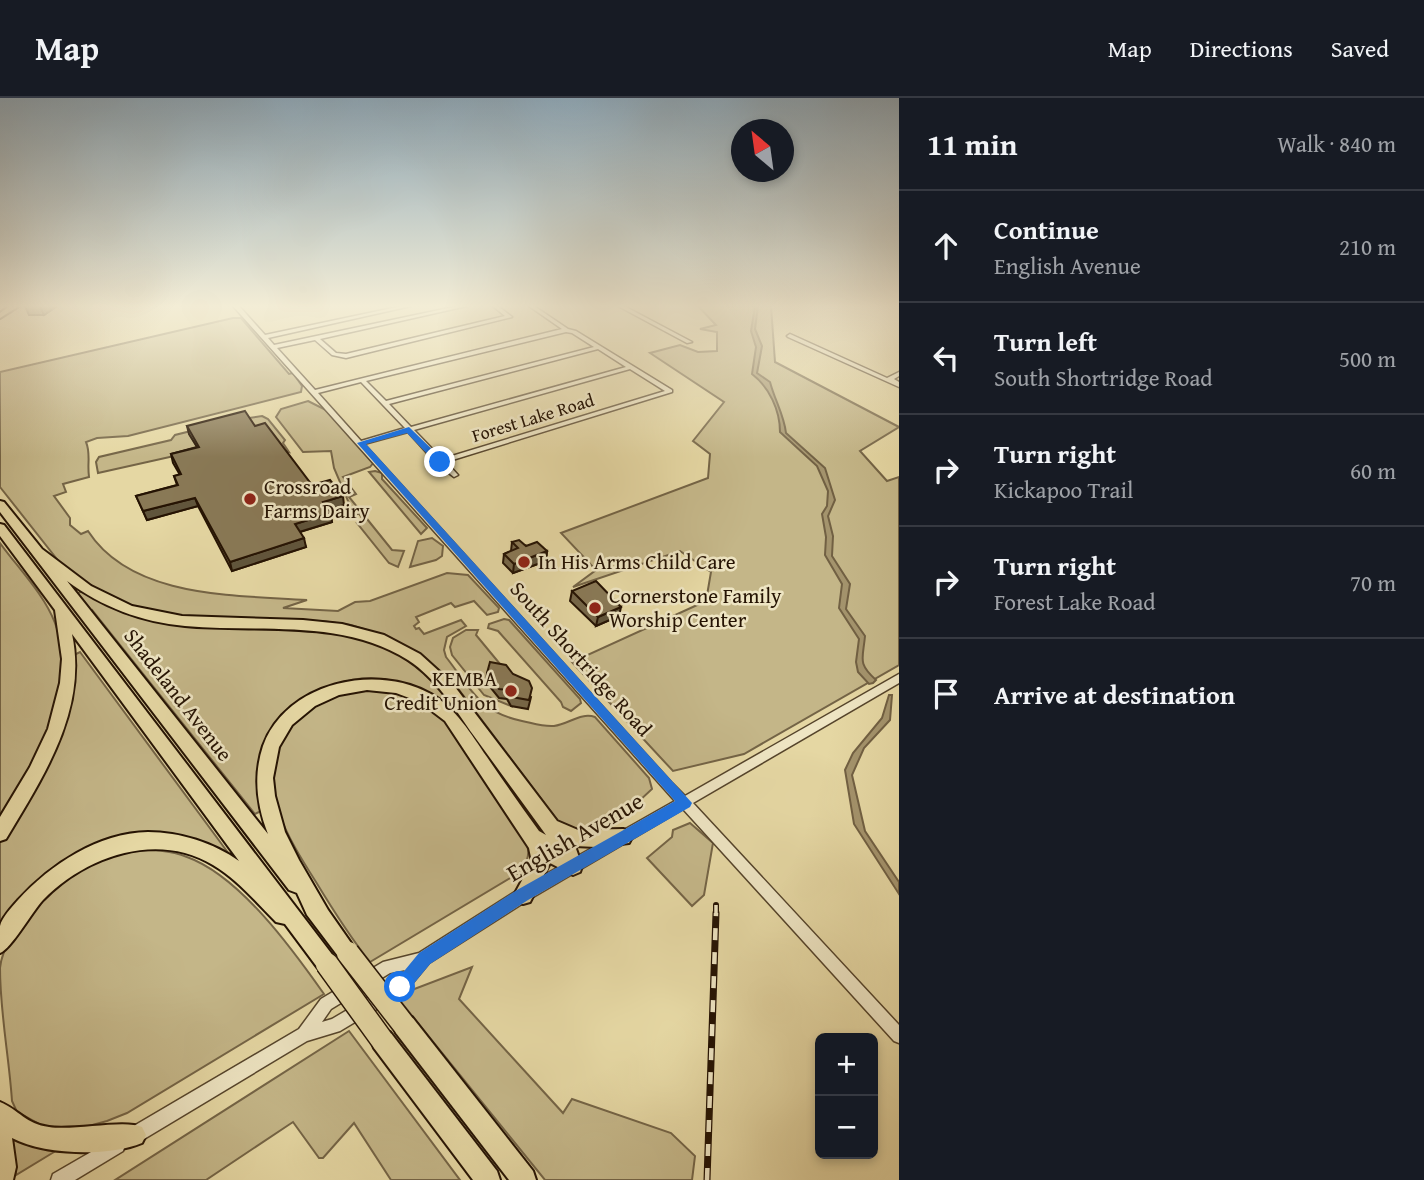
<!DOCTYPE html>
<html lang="en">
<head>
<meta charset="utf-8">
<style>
  :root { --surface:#171b24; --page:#242831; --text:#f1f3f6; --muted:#9ea1a6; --line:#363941 }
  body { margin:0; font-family:"Gentium Book Plus",serif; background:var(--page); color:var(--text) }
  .controls { position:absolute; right:21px; bottom:21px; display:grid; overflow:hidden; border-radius:10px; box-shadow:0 4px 10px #0003 }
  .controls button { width:63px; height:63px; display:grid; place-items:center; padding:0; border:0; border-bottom:2px solid var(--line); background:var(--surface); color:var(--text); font:35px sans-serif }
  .compass { position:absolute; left:731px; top:21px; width:63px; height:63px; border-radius:50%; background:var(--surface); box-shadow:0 4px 10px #0003; rotate:331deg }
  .stop { position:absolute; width:21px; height:21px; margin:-16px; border:5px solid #1a73e8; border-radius:50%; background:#fff }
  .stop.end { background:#1a73e8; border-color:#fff; box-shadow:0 2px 7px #0008 }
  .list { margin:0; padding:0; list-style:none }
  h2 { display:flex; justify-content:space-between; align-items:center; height:91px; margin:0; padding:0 28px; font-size:30px }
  h2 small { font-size:23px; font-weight:400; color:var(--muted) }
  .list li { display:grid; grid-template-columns:46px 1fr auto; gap:21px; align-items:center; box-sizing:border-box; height:112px; padding:0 28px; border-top:2px solid var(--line) }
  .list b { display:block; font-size:26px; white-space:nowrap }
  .list p { margin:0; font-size:23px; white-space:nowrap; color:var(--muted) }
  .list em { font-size:23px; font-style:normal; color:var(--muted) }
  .icon { flex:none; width:38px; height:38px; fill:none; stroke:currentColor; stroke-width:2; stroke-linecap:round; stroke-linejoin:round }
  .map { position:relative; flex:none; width:899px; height:1082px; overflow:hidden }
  header { display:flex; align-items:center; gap:42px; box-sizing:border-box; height:98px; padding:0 35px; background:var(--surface); border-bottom:2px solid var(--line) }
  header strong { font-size:33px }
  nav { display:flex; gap:38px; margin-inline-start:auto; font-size:24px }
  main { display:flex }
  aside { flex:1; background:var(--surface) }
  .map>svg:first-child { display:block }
  .green { fill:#c4b688; stroke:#746446; stroke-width:2 }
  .water { fill:#a4946d; stroke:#716043; stroke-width:2 }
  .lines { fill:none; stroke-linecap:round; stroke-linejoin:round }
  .minor-casing { stroke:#55442b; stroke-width:3 }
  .highway-casing { stroke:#251303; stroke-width:4 }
  .minor { fill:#eee5c3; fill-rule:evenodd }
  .highway { fill:#e5d7a3; fill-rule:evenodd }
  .rail-far1-casing { stroke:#251303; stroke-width:6 }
  .rail-casing { stroke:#251303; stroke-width:7 }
  .rail-far1 { stroke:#eee5c3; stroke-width:3.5; stroke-dasharray:10; stroke-linecap:butt }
  .rail { stroke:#eee5c3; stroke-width:4.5; stroke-dasharray:12; stroke-linecap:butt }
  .highway-bridge-casing { stroke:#251303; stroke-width:25; stroke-linecap:butt }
  .highway-bridge { stroke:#e5d7a3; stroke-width:22 }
  .wall { fill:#76684a; stroke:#251303; stroke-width:2 }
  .shaded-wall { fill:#60553c; stroke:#251303; stroke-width:2 }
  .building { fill:#897956; stroke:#251303; stroke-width:2 }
  .route { fill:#1a73e8 }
  .poi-dot { fill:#8f2418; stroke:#eee5c3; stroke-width:2.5 }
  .labels { text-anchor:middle; stroke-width:5; stroke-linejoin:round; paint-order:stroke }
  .far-street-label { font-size:18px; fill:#251303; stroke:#eee5c3 }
  .poi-label { font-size:21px; fill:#251303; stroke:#eee5c3; text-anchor:start }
  .street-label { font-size:21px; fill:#251303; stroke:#eee5c3 }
  .near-street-label { font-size:24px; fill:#251303; stroke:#eee5c3 }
</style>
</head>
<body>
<header>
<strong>Map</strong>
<nav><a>Map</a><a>Directions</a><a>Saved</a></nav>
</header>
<main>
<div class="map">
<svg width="899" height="1082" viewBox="0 0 899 1082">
  <rect width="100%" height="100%" fill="#e5d7a3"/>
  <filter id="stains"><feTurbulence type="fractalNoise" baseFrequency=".00286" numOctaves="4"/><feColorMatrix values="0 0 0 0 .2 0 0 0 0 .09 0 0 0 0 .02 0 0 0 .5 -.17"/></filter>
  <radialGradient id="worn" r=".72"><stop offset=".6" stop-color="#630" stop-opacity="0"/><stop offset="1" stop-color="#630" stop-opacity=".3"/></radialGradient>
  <g class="green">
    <path d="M698,208H771L775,264L899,329L860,353L887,383L899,379V567L744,656L673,673L572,564L706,503L711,474L680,453L573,489L596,472L561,435L708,380L710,356L693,343L724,304L650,255L680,247L698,254L717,253V234L700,231L716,227Z"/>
    <path d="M233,220H241L289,276L293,275L302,288L301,294L128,338L97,340L86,344C91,356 87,365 89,379L63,386L66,394L54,398L70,420V427L81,436L88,433C132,501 236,497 307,502L283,510L338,513L355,504L370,503L447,475L468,477L499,510L498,514L487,517L474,503L455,509L451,505L416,519L419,524L414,528L416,531L419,530L424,536L461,522L466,528L447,539L444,552L446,559C471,591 479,614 522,623C532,625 543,629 554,628C569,626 581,614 595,619L649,680L652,691L637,705L596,732L589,735L564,731L453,584L415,555L386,538L351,527L322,523L196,522L134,510L104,497L64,470L0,389V274Z"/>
    <path d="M308,303L326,312L374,364L370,369L343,379L356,396L349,399L362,415L354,417L334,370L331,353L303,354L276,319L281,311Z"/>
    <path d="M262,318L268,321L285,342L283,345L289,354L190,337L202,357L192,354L98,375L96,364L99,359L171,342L175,337L235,322Z"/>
    <path d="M375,373L382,375V381L427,430L421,436L369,374Z"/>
    <path d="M363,416L392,452L404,453L398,469L389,465L357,425L364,423L360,417Z"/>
    <path d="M432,440L443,448L442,458L436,462L410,469L418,443Z"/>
    <path d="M0,445C18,470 44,496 55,525C83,592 34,665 0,720Z"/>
    <path d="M82,493L130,516L164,524L286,529L357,536L412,562L440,589L484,650C470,645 453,621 442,609C416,583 372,572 336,587C316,595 296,614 277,626L263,712L255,716L92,512L89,513L77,496Z"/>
    <path d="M504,521L509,522L580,601L581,605L571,613L563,609L561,604L498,533L488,530L489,526Z"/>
    <path d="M466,532H478L476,537L500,566L507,601L511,608L484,597L452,557L450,549L453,540Z"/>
    <path d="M80,554L229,756L224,758L191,741L175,736L159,735L109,743L0,833V743L35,681L74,557Z"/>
    <path d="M368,590L407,595L441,617L520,731C529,748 532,756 522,773L370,864C349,838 333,812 316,784C302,762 287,738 278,713C261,669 284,621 326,602C339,596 354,594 368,590Z"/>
    <path d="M690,725L713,745L704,797L692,808L647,760L672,739L673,732Z"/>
    <path d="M133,752C152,752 170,752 187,759C240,778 293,852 324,896L127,1015L107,1023L74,1032H50L17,1014L12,1003C9,958 0,915 0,870C3,833 63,773 97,760C108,756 122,755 133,752Z"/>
    <path d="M472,869L459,901L563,1015L572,1001L671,1035L695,1058L692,1082H545L396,898Z"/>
    <path d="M349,933L460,1082H391L354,1025L323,1060H319L293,1024L206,1082H115Z"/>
    <path d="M12,1039L59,1051L16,1077Z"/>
  </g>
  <g class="water">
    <path d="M755,208H758L755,231L762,248L757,275L770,284C775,303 784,317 786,335L825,370L835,402L828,418L833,438L832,458L850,486L846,511L865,538C863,561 857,565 876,582L873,585L869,586L858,574L856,564L859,541L839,510L842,486L825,457L826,439L822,416L827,408L828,393L817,368L780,334C780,312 769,289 752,276L756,249L751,233Z"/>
    <path d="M889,597H892L890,622L864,650L852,677L865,733L899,784V796L854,726L845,672L853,655L882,620Z"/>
  </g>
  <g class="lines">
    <g class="minor-casing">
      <g id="minor">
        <path d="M233,208H239L265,237L402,208H411L268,240L274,247L458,208H467L320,241L336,255L346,256L505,218L493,208H498L512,219L346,260L332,257L315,242L277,250L315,292L562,231L529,208H534L568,231L576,233L672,292V294L446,364L458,377L454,379L437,366L408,334L364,346L671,684L685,698L899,576V585L693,705L899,927V945L894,943L683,711L528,802L429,865L405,894L340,933L307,943L139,1044L133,1046L127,1044L125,1038L127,1032L299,931L321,901L383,864L419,855L518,792L675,703ZM566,234L572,235L594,249L386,303L366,283ZM598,251L626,269L411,329L389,306ZM630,271L665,293L442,361L414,332ZM361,284L405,330L361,343L318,295ZM405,872L395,884L332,921L322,924L331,911L390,875Z"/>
        <path d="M618,208H624L692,244L687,245Z"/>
        <path d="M790,236L887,280L899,274V278L894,281L899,284V289L788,239L787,238Z"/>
        <path d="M117,1039L123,1041L125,1047L123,1053L75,1082H51L53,1076Z"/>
      </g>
    </g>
    <g class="highway-casing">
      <g id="highway">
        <path d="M10,208H19L0,220V215Z"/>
        <path d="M0,403L4,404L42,451L91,488L132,508L182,518L303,522L342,526L384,537L420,556L452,585L557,723L578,732L623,731L629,733L632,739L629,745L596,749L575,748L582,768L580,774L573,777L550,765L530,804L523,806L516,804L514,797L532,764L529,750L445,623L420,604L396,595L367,592L339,597L315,608L292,627L279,649L273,680L275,698L285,734L299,762L328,812L358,855L355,862L348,865L341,862L307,817L297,795L289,792L0,414ZM67,483C102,509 141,524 185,528C260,535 341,520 408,562C436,580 455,611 474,638C498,671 522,704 546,737L539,733C521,708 504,684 487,659C471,636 456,610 431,596C376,565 286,584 263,648C253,678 257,708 268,736Z"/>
        <path d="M0,426L4,427L334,859L337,866L334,873L327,876L320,873L285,826L276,824C256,804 237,781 213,767C157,733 86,758 43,802C32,814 11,851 0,855C0,847 0,836 0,828C2,819 12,809 18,802C51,766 98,735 148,734C180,734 214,745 239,763L72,536C88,612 43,679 6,741L0,743V719L30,669L48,631L60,585L62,561L55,512L0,438Z"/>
        <path d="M404,916L412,919L533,1073L536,1082H509L396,935L393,927L396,919Z"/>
        <path d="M382,931L390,934L497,1073L500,1082H473L374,950L371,942L374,934Z"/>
        <path d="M0,1004C19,1012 26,1026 49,1029C75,1033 124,1021 142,1029L146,1037L142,1045C108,1059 44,1057 12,1040L16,1069L13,1082H0Z"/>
      </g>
    </g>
    <use href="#minor" class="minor"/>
    <use href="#highway" class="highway"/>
    <g class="rail-far1-casing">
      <path id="rail-far1" d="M716,817V807"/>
    </g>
    <g class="rail-casing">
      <path id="rail" d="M707,1082L716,815"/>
    </g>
    <use href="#rail-far1" class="rail-far1"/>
    <use href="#rail" class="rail"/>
    <g class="highway-bridge-casing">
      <g id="highway-bridge">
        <path d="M348,855L404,927"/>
        <path d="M327,866L382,942"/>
      </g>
    </g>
    <use href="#highway-bridge" class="highway-bridge"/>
  </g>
  <g class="wall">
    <path d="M25,208H57L44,217H29Z"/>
    <path d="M187,328H255L312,387L344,407L329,412L332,424L300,434L306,449L232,473L198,408L147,422L136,398L177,387L174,378L180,377L173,365L171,356L197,349L189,336Z"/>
    <path d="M512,444L547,453L546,463L513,475L503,465L504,456L511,453Z"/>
    <path d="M572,493L619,518L596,528L570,503Z"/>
    <path d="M487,575L531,599L528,611L511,608L507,601L499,600L486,584Z"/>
  </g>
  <g class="shaded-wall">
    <path d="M40,208H57L44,217Z"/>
    <path d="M343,398L344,407L325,413L323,404Z"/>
    <path d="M195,400L198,408L147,422L143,413Z"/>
    <path d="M331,415L332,424L296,435L295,426Z"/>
    <path d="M304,440L306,449L232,473L230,464Z"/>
    <path d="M547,453L546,463L513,475L514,466Z"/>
    <path d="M621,509L619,518L596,528L598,519Z"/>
  </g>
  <g class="building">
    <path d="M245,313L255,328L265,325L312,387L330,382L343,398L323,404L331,415L295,426L304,440L230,464L195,400L143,413L136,398L178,387L174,378L181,376L171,356L199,349L187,328Z"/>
    <path d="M519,442L526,448L537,444L547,453L514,466L504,456L518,450L512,444Z"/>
    <path d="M596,483L621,509L598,519L572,493Z"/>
    <path d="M490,564L506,567L513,576L529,583L532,590L529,602L512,599L507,592L499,591L487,575Z"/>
  </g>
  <linearGradient id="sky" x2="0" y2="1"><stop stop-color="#8da7b7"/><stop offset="0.58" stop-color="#f3edd6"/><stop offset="1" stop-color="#f3edd6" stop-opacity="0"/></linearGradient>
  <rect width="899" height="359" fill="url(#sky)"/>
  <path class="route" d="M409,329L443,362V366H437L407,335L366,346L692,705L690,709L528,802L430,866L406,895L400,897L394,895L391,889L419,855L517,792L675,703L357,345Z"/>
  <g class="poi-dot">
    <circle cx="250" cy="401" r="7"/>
    <circle cx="524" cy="464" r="7"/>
    <circle cx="595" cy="510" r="7"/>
    <circle cx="511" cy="593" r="7"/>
  </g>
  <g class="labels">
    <g class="far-street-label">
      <text transform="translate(533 320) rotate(-17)" y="6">Forest Lake Road</text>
    </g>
    <g class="poi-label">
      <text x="264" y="396">Crossroad<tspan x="264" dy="24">Farms Dairy</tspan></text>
      <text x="538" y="471">In His Arms Child Care</text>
      <text x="609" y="505">Cornerstone Family<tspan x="609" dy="24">Worship Center</tspan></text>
      <text x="497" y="588" text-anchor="end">KEMBA<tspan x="497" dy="24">Credit Union</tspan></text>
    </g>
    <g class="street-label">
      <text transform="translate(581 561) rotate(48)" y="7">South Shortridge Road</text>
      <text transform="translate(178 597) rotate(52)" y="7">Shadeland Avenue</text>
    </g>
    <g class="near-street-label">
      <text transform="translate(575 739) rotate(-30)" y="8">English Avenue</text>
    </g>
  </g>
  <rect width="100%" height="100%" filter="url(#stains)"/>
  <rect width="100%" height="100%" fill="url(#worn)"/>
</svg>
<div class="controls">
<button>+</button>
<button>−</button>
</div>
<svg class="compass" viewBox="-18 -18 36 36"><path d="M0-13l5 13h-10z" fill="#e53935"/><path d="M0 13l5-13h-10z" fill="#9ea1a6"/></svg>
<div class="stop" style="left:400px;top:889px"></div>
<div class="stop end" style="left:440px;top:364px"></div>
</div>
<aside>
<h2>11 min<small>Walk · 840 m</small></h2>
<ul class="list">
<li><svg class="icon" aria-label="ahead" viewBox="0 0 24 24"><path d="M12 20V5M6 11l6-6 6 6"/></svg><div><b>Continue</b><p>English Avenue</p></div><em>210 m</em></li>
<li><svg class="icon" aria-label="left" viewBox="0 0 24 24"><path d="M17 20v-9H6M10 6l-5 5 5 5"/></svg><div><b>Turn left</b><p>South Shortridge Road</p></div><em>500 m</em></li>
<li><svg class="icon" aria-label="right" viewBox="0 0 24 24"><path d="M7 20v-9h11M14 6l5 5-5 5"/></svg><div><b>Turn right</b><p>Kickapoo Trail</p></div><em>60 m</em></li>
<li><svg class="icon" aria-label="right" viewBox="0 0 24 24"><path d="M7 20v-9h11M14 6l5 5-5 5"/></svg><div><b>Turn right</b><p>Forest Lake Road</p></div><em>70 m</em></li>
<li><svg class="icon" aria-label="arrive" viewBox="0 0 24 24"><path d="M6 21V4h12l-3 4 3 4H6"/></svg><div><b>Arrive at destination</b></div></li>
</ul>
</aside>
</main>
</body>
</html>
